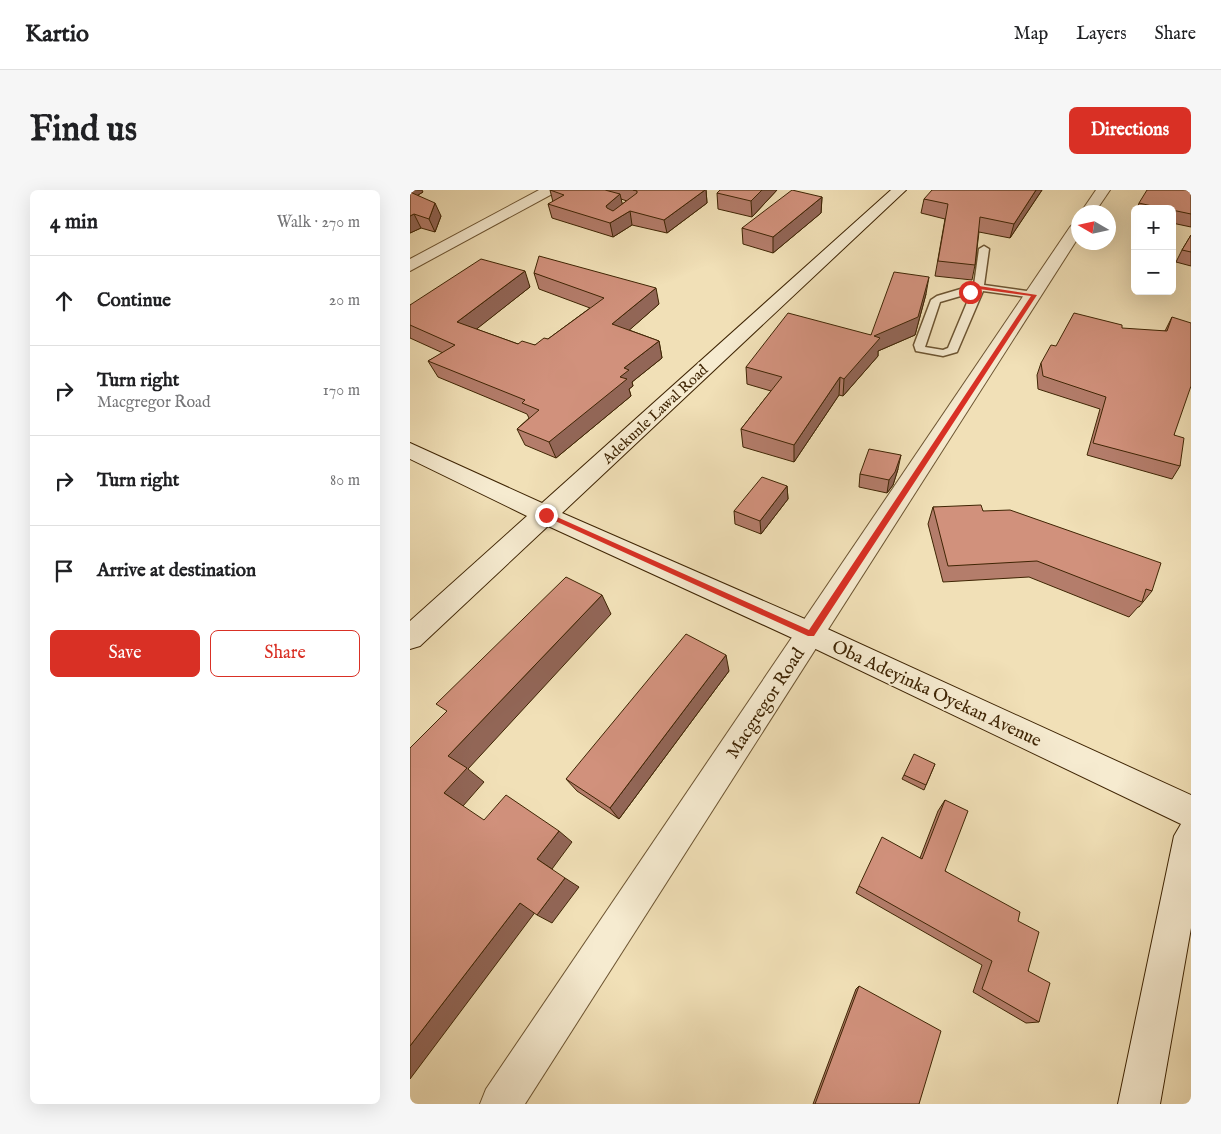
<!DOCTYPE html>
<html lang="en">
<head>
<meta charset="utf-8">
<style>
  :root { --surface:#fff; --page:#f6f6f6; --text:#202124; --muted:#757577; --line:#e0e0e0; --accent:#d93025 }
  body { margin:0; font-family:"IM FELL English",serif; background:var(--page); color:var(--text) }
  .controls { position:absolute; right:15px; top:15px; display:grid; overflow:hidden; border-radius:8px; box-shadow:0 5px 20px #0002 }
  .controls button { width:45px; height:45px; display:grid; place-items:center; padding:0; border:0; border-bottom:1px solid var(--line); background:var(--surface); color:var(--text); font:25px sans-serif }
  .compass { position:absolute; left:661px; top:15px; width:45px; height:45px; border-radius:50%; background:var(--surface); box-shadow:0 5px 20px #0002; rotate:279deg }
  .stop { position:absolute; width:15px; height:15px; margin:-11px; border:4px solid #d93025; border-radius:50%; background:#fff }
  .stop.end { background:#d93025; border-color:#fff; box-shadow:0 1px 5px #0008 }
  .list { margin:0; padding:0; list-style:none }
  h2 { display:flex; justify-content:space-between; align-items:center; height:65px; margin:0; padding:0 20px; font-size:21px }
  h2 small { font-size:16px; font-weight:400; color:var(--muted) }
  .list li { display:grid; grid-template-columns:32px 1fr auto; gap:15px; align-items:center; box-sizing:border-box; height:90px; padding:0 20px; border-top:1px solid var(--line) }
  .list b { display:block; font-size:19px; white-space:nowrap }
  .list p { margin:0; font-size:16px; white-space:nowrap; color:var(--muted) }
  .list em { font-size:16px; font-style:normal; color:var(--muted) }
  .actions { display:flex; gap:10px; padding:15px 20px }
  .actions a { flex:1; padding:11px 0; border:1px solid var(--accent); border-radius:8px; text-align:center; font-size:18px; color:var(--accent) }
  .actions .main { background:var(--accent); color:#fff }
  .icon { flex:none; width:28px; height:28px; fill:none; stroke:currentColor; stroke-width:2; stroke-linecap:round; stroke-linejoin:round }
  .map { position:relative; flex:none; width:781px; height:914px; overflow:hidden; border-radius:8px }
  header { display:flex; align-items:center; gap:30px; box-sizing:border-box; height:70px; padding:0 25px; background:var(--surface); border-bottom:1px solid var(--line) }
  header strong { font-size:24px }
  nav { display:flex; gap:28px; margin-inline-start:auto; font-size:18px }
  .intro { display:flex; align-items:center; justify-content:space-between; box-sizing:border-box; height:120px; padding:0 30px }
  h1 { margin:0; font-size:35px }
  .button { padding:12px 22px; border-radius:8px; background:var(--accent); color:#fff; font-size:18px; font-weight:700 }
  main { display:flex; gap:30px; padding:0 30px }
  aside { flex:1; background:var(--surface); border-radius:8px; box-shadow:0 5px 20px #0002 }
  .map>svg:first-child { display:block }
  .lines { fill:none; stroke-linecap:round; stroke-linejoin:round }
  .lane-casing { stroke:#6c5431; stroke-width:3 }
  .street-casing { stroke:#6c5431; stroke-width:2 }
  .secondary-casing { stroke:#3f2504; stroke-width:2 }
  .lane { fill:#f6ebd0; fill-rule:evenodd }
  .street { fill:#f6ebd0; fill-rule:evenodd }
  .secondary { fill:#f6ebd0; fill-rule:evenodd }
  .wall { fill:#b47d6b; stroke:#3f2504; fill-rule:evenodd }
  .shaded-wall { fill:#926657; stroke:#3f2504 }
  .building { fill:#d1917c; stroke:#3f2504 }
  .route { fill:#d93025 }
  .labels { text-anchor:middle; stroke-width:4; stroke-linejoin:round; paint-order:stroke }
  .far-street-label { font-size:15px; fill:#3f2504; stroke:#f6ebd0 }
  .street-label { font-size:18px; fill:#3f2504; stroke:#f6ebd0 }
</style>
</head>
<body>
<header>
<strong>Kartio</strong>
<nav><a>Map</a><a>Layers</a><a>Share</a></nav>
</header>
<div class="intro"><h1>Find us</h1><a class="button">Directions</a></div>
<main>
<aside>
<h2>4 min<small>Walk · 270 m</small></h2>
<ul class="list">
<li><svg class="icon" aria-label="ahead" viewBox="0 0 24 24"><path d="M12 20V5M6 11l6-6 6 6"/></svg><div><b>Continue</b></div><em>20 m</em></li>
<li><svg class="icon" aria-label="right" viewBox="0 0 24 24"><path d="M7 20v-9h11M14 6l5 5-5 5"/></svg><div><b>Turn right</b><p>Macgregor Road</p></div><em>170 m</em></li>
<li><svg class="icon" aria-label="right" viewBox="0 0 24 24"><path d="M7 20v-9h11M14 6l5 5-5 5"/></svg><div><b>Turn right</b></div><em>80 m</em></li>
<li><svg class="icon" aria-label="arrive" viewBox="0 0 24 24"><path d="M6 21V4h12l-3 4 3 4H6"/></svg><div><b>Arrive at destination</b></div></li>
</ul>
<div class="actions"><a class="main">Save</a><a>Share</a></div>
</aside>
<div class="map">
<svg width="781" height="914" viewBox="0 0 781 914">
  <rect width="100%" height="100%" fill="#f1e0b7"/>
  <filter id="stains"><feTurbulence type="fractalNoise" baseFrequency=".004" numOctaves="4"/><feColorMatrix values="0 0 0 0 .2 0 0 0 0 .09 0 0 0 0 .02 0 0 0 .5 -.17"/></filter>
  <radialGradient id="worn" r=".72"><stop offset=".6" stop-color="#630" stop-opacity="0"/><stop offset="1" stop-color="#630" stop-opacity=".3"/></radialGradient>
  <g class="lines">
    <g class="lane-casing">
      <path id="lane" d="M574,56L579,59L574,95L624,102L629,105L624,108L573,101L547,162L533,166L506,161L504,155L521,110L527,106L564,95L569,59ZM561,103L538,158L533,160L515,157L530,112Z"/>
    </g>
    <g class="street-casing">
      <g id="street">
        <path d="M129,0H146L144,3L0,81V69Z"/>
        <path d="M686,0H700L685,22H671Z"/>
        <path d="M668,32V48L115,914H70L76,899L660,37L663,34Z"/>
      </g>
    </g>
    <g class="secondary-casing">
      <path id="secondary" d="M481,0H496L152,323L411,436L781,605V738L750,914H708L764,646L771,634L391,452L138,336L10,456L0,459V431L117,326L0,269V253L132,313Z"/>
    </g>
    <use href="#lane" class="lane"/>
    <use href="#street" class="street"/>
    <use href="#secondary" class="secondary"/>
  </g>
  <g class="wall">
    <path d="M0,0L13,2L8,5L31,26L25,42L11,38L0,43Z"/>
    <path d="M140,0H296L297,13L257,43L222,35L203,47L142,28L138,14L143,12ZM211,9L217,11L212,14Z"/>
    <path d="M367,0L342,27L308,19L307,3Z"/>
    <path d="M632,0L600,48L569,42L565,75L562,90L525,86L535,29L511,23L514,9Z"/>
    <path d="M781,0V37L762,33V19H727L729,13Z"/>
    <path d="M412,7L411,23L363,63L333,54L332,38Z"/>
    <path d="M781,45V76L766,72L772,60Z"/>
    <path d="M124,83L249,114L219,140L249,151L252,168L222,192L223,196L219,199L221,206L146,268L115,255L107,239L119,228L117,224L28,187L18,171L33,163L0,148V115L120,97L66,139L108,154L125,155L138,149L180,118L129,99Z"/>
    <path d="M516,104L505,145L468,161V166L433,206L429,205L384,272L333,257L331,239L361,201L337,194L336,177L461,145Z"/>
    <path d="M762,127L764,245L770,276L762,289L677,265L690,219L628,199L627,185L631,173L646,156L755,141Z"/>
    <path d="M488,279L483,295L477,303L449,297L450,284Z"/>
    <path d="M377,296L378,309L351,344L325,334L324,321Z"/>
    <path d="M523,317L573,321L742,401L729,417H728L719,427L619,387L533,392L518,334Z"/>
    <path d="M319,481L209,629L167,601L156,589Z"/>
    <path d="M525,574L514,600L492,589L494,585Z"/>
    <path d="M535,610V681L608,731L629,832L616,833L563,802L572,775L446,703L449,696L510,668L528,621Z"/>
    <path d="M449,796L509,914H403L446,799Z"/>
  </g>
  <g class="shaded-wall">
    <path d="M0,0H12L13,2L0,10Z"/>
    <path d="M295,0H296L297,13L257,43L254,30Z"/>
    <path d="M352,0H367L342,27L341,11Z"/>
    <path d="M626,0H632L600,48L604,34Z"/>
    <path d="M210,4L213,17L199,29L196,16Z"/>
    <path d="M412,7L411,23L363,63V47Z"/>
    <path d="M25,13L31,26L25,42L19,29Z"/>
    <path d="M220,21L222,35L203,47L200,33Z"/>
    <path d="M4,24L11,38L0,43V26Z"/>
    <path d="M115,81L120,97L54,149L47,132Z"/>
    <path d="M519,87L516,104L505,145L468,161V166L433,206L434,189L464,146Z"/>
    <path d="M246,98L249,114L207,151L202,134Z"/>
    <path d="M249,151L252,168L222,192L223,196L219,199L221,206L146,268L139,252L210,187L214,178Z"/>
    <path d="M430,187L429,205L384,272V255Z"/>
    <path d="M491,265L488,279L483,295L477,303L479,290Z"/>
    <path d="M377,296L378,309L351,344L350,331Z"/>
    <path d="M192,405L201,424L58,579L74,592L53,616L34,603L38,566Z"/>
    <path d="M316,465L319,481L209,629L200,618Z"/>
    <path d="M149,641L162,652L142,679L127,669Z"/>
    <path d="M155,688L169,697L142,733L127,725Z"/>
    <path d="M110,713L126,721L0,889V856Z"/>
  </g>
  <g class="building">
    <path d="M140,0H195L210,4L196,16L197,18L203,21L227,3V1L223,0H295L254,30L220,21L200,33L138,14L154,5Z"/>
    <path d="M310,0H352L341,11L307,3Z"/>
    <path d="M382,0L412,7L363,47L332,38Z"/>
    <path d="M522,0H626L604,34L570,27L565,75L528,71L538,14L514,9Z"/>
    <path d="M737,0H781V24L762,20V19H755L729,13Z"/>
    <path d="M0,2L25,13L19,29L4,24L0,26Z"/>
    <path d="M781,45V62L772,60Z"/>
    <path d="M129,66L246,98L202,134L249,151L214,178L219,180L210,187L217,189L139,252L107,239L129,220L112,213L115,210L18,171L45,155L0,135V115L71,69L115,81L47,132L108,154L112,151L125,155L134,148L138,149L194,108L124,83Z"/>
    <path d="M484,82L519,87L508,127L464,146L470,148L434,189L430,187L384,255L331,239L372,187L336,177L378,123L461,145Z"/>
    <path d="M664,123L712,135V138L757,141L762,127L781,133V196L764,245L774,248L770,276L683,253L696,207L633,186L631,173L641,155L646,156Z"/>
    <path d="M459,259L491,265L485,282L479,290L450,284Z"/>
    <path d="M352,287L377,296L350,331L324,321Z"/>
    <path d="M571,315L573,321L600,320L751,373L742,401L736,399L732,412L627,371L538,376L523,317Z"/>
    <path d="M156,387L192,405L38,566L57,578L34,603L74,630L96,605L149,641L127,669L155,688L127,725L110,713L0,856V558L37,521L26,514Z"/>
    <path d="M276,444L316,465L200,618L156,589Z"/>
    <path d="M504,564L525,574L516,595L494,585Z"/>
    <path d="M535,610L558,621L535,681L610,722L608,731L629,742L618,781L640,793L629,832L572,799L582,771L449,696L472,647L512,669Z"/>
    <path d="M449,796L531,841L509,914H405Z"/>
  </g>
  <path class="route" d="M569,96L627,105L404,446H398L132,325L138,323L399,440L621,106L569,99L560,103L558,102Z"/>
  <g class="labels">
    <g class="far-street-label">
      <text transform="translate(245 224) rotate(-43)" y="5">Adekunle Lawal Road</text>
    </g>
    <g class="street-label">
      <text transform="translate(527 503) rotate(25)" y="6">Oba Adeyinka Oyekan Avenue</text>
      <text transform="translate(355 513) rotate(-57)" y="6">Macgregor Road</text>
    </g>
  </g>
  <rect width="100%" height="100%" filter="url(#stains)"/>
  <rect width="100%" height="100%" fill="url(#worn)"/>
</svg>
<div class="controls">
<button>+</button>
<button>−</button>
</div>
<svg class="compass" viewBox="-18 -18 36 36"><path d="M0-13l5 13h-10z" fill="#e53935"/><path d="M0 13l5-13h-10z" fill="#757577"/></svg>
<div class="stop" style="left:560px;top:102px"></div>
<div class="stop end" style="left:136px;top:325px"></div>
</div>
</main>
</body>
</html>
